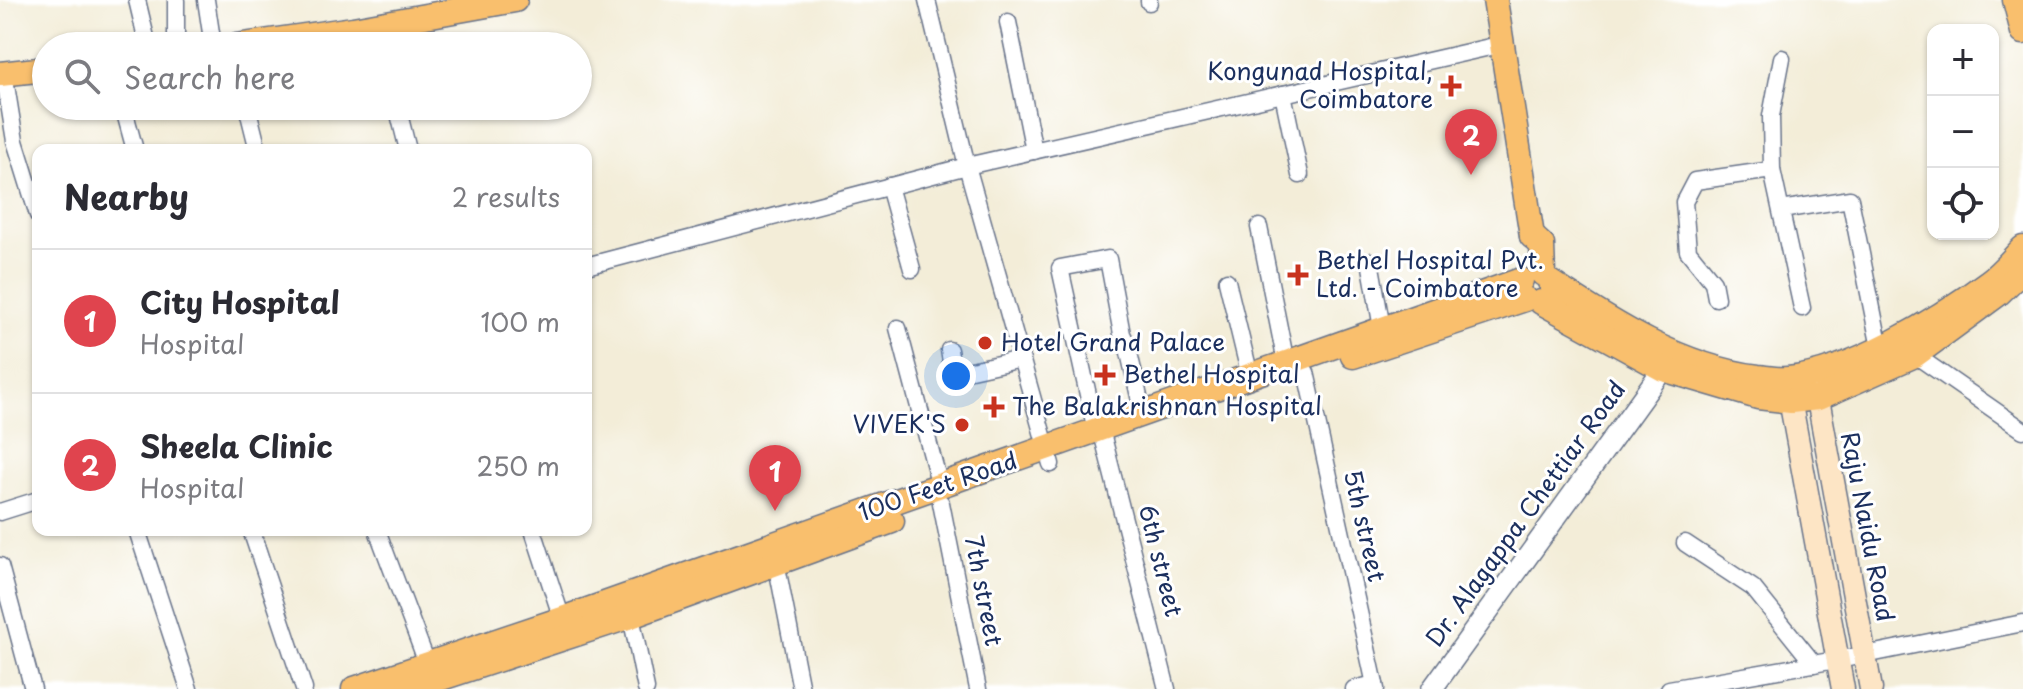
<!DOCTYPE html>
<html lang="en">
<head>
<meta charset="utf-8">
<style>
  :root { --surface:#fff; --page:#f7f7f7; --text:#2b2b33; --muted:#7c7c81; --line:#e1e1e2; --accent:#0b8043 }
  body { margin:0; font-family:"Playpen Sans",sans-serif; background:var(--page); color:var(--text) }
  .controls { position:absolute; right:24px; top:24px; display:grid; overflow:hidden; border-radius:16px; box-shadow:0 2px 6px #0004 }
  .controls button { width:72px; height:72px; display:grid; place-items:center; padding:0; border:0; border-bottom:2px solid var(--line); background:var(--surface); color:var(--text); font:40px sans-serif }
  .you { position:absolute; left:956px; top:376px; width:28px; height:28px; margin:-20px; border:6px solid #fff; border-radius:50%; background:#1a73e8; box-shadow:0 0 0 12px #1a73e833 }
  .badge { display:grid; place-items:center; width:52px; height:52px; border-radius:50%; background:var(--accent); color:#fff; font-size:26px; font-weight:700 }
  .pin { position:absolute; translate:-50% -66px; filter:drop-shadow(0 2px 4px #0008) }
  .pin::after { content:''; position:absolute; top:42px; width:28px; height:24px; background:inherit; clip-path:polygon(0 0,100% 0,50% 100%) }
  .list { margin:0; padding:0; list-style:none }
  h2 { display:flex; justify-content:space-between; align-items:center; height:104px; margin:0; padding:0 32px; font-size:34px }
  h2 small { font-size:26px; font-weight:400; color:var(--muted) }
  .list li { display:grid; grid-template-columns:52px 1fr auto; gap:24px; align-items:center; box-sizing:border-box; height:144px; padding:0 32px; border-top:2px solid var(--line) }
  .list b { display:block; font-size:30px; white-space:nowrap }
  .list p { margin:0; font-size:26px; white-space:nowrap; color:var(--muted) }
  .list em { font-size:26px; font-style:normal; color:var(--muted) }
  .icon { flex:none; width:44px; height:44px; fill:none; stroke:currentColor; stroke-width:2; stroke-linecap:round; stroke-linejoin:round }
  .map { position:relative; flex:none; width:2023px; height:689px; overflow:hidden }
  .search { position:absolute; background:var(--surface); box-shadow:0 2px 6px #0004; left:32px; top:32px; width:560px; height:88px; display:flex; align-items:center; gap:20px; box-sizing:border-box; padding:0 28px; border-radius:44px; color:var(--muted); font-size:30px }
  .panel { position:absolute; background:var(--surface); box-shadow:0 2px 6px #0004; left:32px; top:144px; width:560px; height:392px; border-radius:16px }
  .map>svg:first-child { display:block }
  .lines { fill:none; stroke-linecap:round; stroke-linejoin:round }
  .minor-casing { stroke:#677289; stroke-width:19 }
  .tertiary-casing { stroke:#677289; stroke-width:23 }
  .secondary-casing { stroke:#677289; stroke-width:25 }
  .primary-casing { stroke:#677289; stroke-width:27 }
  .minor { stroke:#fff; stroke-width:16 }
  .tertiary { stroke:#fff; stroke-width:20 }
  .secondary { stroke:#fde5c5; stroke-width:22 }
  .primary { stroke:#f9bf6d; stroke-width:24 }
  .poi-dot { fill:#c8321e; stroke:#fff; stroke-width:3 }
  .labels { text-anchor:middle; stroke-width:6; stroke-linejoin:round; paint-order:stroke }
  .poi-label { font-size:24px; fill:#1b2f5e; stroke:#fff; text-anchor:start }
  .street-label { font-size:24px; fill:#1b2f5e; stroke:#fff }
</style>
</head>
<body>
<div class="map">
<svg width="2023" height="689" viewBox="0 0 2023 689">
  <rect width="100%" height="100%" fill="#fff"/>
  <filter id="ink" filterUnits="userSpaceOnUse"><feTurbulence type="fractalNoise" baseFrequency=".0125" numOctaves="2"/><feDisplacementMap in="SourceGraphic" scale="16" xChannelSelector="R" yChannelSelector="G"/><feConvolveMatrix kernelMatrix="1 2 1 2 8 2 1 2 1" color-interpolation-filters="sRGB"/></filter>
  <filter id="wash" filterUnits="userSpaceOnUse"><feTurbulence type="fractalNoise" baseFrequency=".006" numOctaves="4" result="noise"/><feDisplacementMap in="SourceGraphic" scale="32" xChannelSelector="R" yChannelSelector="G"/><feGaussianBlur stdDeviation="1.8" result="paint"/><feColorMatrix in="noise" values="0 0 0 0 0 0 0 0 0 0 0 0 0 0 0 0 0 1.4 0 .05"/><feComposite in="paint" operator="in"/></filter>
  <g filter="url(#wash)">
    <rect width="100%" height="100%" fill="#f3edd8"/>
  </g>
  <g filter="url(#ink)">
    <g class="lines">
      <g class="minor-casing">
        <g id="minor">
          <path d="M137,0L148,46"/>
          <path d="M206,0L213,46"/>
          <path d="M927,0L967,166L1051,464"/>
          <path d="M1149,0V2"/>
          <path d="M1008,22L1034,151"/>
          <path d="M376,25L381,46"/>
          <path d="M176,46V0"/>
          <path d="M1782,58L1771,116L1772,170L1802,308"/>
          <path d="M4,73L15,141L38,215"/>
          <path d="M1283,94L1300,175"/>
          <path d="M123,106L135,150"/>
          <path d="M247,106L258,150"/>
          <path d="M397,106L408,150"/>
          <path d="M889,186L912,269"/>
          <path d="M1781,210L1850,199L1880,348"/>
          <path d="M1259,227L1286,363"/>
          <path d="M1370,261L1382,328"/>
          <path d="M586,266L967,166L1503,44"/>
          <path d="M1227,281L1250,376"/>
          <path d="M1716,298L1713,282L1688,251L1684,202L1695,181L1772,170"/>
          <path d="M898,328L940,486"/>
          <path d="M949,350L953,374L1021,359"/>
          <path d="M1915,355L2023,430"/>
          <path d="M1306,372L1376,689"/>
          <path d="M1101,429L1167,689"/>
          <path d="M1096,431L1060,268L1108,259L1122,334L1127,344L1143,414"/>
          <path d="M941,503L978,689"/>
          <path d="M0,512L38,500"/>
          <path d="M137,530L189,689"/>
          <path d="M251,530L304,689"/>
          <path d="M377,530L427,663"/>
          <path d="M533,530L562,619"/>
          <path d="M1685,543L1753,588L1814,664"/>
          <path d="M776,562L801,689"/>
          <path d="M0,566L33,689"/>
          <path d="M631,616L646,689"/>
          <path d="M1354,689L1375,684"/>
          <path d="M1669,689L1865,655L2023,623"/>
        </g>
      </g>
      <g class="tertiary-casing">
        <path id="tertiary" d="M1432,689L1663,369"/>
      </g>
      <g class="secondary-casing">
        <g id="secondary">
          <path d="M1787,383L1843,689"/>
          <path d="M1815,383L1871,689"/>
        </g>
      </g>
      <g class="primary-casing">
        <g id="primary">
          <path d="M1495,0L1532,236"/>
          <path d="M2015,0L2023,32"/>
          <path d="M236,46L353,29L515,0"/>
          <path d="M0,74L46,69"/>
          <path d="M1532,236L1542,245L1543,274"/>
          <path d="M1550,282C1613,324 1681,367 1758,377C1768,378 1778,380 1788,379C1850,373 1939,319 1988,282C2001,273 2012,259 2023,248"/>
          <path d="M1541,302L1663,369L1758,397L1791,401L1818,398L1915,355L1998,294L2023,270"/>
          <path d="M1353,356L1525,299"/>
          <path d="M354,689L562,619L1521,280"/>
          <path d="M408,689L631,616L892,521"/>
        </g>
      </g>
      <use href="#minor" class="minor"/>
      <use href="#tertiary" class="tertiary"/>
      <use href="#secondary" class="secondary"/>
      <use href="#primary" class="primary"/>
    </g>
  </g>
  <g class="poi-dot">
    <path d="M1447 74h8v8h8v8h-8v8h-8v-8h-8v-8h8z"/>
    <path d="M1294 263h8v8h8v8h-8v8h-8v-8h-8v-8h8z"/>
    <circle cx="985" cy="343" r="8"/>
    <path d="M1101 363h8v8h8v8h-8v8h-8v-8h-8v-8h8z"/>
    <path d="M990 395h8v8h8v8h-8v8h-8v-8h-8v-8h8z"/>
    <circle cx="962" cy="425" r="8"/>
  </g>
  <g class="labels">
    <g class="poi-label">
      <text x="1433" y="80" text-anchor="end">Kongunad Hospital,<tspan x="1433" dy="28">Coimbatore</tspan></text>
      <text x="1316" y="269">Bethel Hospital Pvt.<tspan x="1316" dy="28">Ltd. - Coimbatore</tspan></text>
      <text x="1001" y="351">Hotel Grand Palace</text>
      <text x="1123" y="383">Bethel Hospital</text>
      <text x="1012" y="415">The Balakrishnan Hospital</text>
      <text x="946" y="433" text-anchor="end">VIVEK'S</text>
    </g>
    <g class="street-label">
      <text transform="translate(938 487) rotate(-19)" y="8">100 Feet Road</text>
      <text transform="translate(1526 514) rotate(-54)" y="8">Dr. Alagappa Chettiar Road</text>
      <text transform="translate(1364 526) rotate(77)" y="8">5th street</text>
      <text transform="translate(1867 527) rotate(79)" y="8">Raju Naidu Road</text>
      <text transform="translate(1160 561) rotate(76)" y="8">6th street</text>
      <text transform="translate(983 591) rotate(79)" y="8">7th street</text>
    </g>
  </g>
</svg>
<div class="controls">
<button>+</button>
<button>−</button>
<button><svg class="icon" aria-label="locate" viewBox="0 0 24 24"><circle cx="12" cy="12" r="6"/><path d="M12 2v4M12 18v4M2 12h4M18 12h4"/></svg></button>
</div>
<div class="you"></div>
<div class="pin badge" style="left:775px;top:511px;background:#e0444e">1</div>
<div class="pin badge" style="left:1471px;top:175px;background:#e0444e">2</div>
<div class="search"><svg class="icon" aria-label="search" viewBox="0 0 24 24"><circle cx="10" cy="10" r="6"/><path d="M15 15l6 6"/></svg>Search here</div>
<section class="panel">
<h2>Nearby<small>2 results</small></h2>
<ul class="list">
<li><span class="badge" style="background:#e0444e">1</span><div><b>City Hospital</b><p>Hospital</p></div><em>100 m</em></li>
<li><span class="badge" style="background:#e0444e">2</span><div><b>Sheela Clinic</b><p>Hospital</p></div><em>250 m</em></li>
</ul>
</section>
</div>
</body>
</html>
